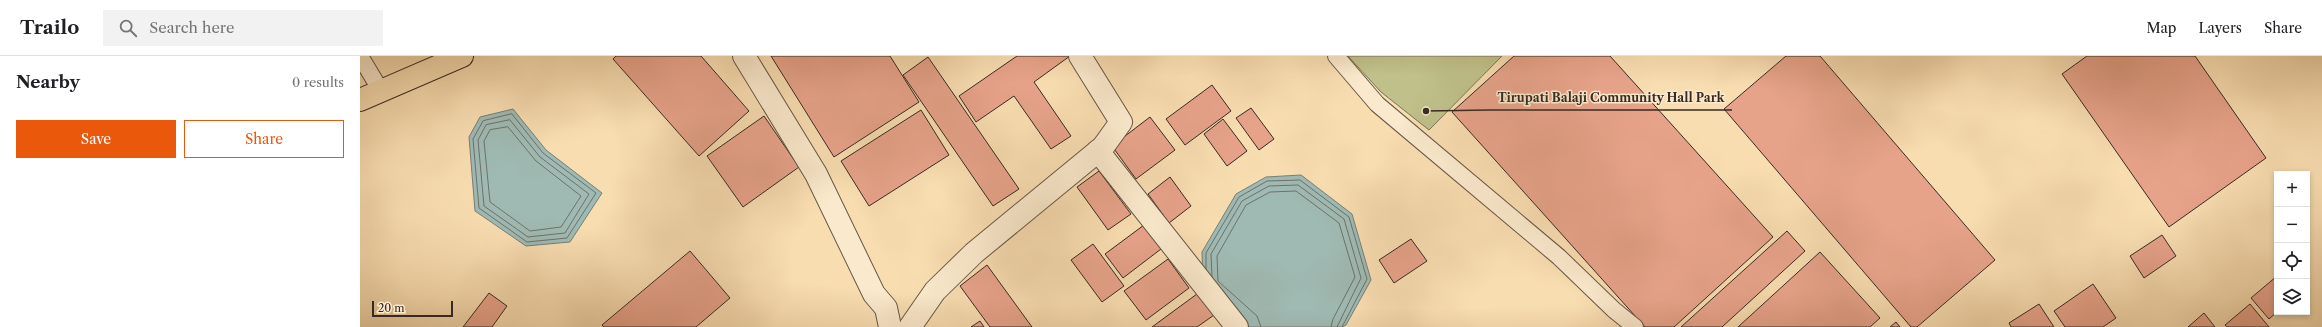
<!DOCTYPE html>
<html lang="en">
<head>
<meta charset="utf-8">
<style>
  :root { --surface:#fff; --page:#f2f2f2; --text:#202124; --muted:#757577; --line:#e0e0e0; --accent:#ea580c }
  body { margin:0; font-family:"Libre Caslon Text",serif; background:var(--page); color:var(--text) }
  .controls { position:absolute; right:12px; bottom:12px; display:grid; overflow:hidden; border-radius:0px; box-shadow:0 2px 6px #0003 }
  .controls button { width:36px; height:36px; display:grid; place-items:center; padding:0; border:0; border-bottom:1px solid var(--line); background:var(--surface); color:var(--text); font:20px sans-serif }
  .scale { position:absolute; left:12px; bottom:10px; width:81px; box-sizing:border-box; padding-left:4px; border:2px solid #382a23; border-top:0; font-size:11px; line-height:14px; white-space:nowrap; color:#382a23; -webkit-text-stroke:3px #fae9cc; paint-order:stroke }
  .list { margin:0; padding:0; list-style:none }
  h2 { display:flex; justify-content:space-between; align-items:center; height:52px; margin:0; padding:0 16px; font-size:17px }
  h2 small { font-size:13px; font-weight:400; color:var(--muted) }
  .actions { display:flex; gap:8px; padding:12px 16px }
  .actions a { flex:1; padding:9px 0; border:1px solid var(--accent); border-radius:0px; text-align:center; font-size:14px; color:var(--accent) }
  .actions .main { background:var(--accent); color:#fff }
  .icon { flex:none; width:22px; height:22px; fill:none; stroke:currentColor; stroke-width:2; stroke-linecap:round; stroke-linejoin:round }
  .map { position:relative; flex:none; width:1962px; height:271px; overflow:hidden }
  header { display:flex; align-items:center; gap:24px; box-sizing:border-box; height:56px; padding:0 20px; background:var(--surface); border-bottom:1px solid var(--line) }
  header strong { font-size:19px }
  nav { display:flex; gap:22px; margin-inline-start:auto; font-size:14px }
  .search { width:280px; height:36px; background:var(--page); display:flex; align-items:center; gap:10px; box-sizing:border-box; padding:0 14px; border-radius:0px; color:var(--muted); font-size:15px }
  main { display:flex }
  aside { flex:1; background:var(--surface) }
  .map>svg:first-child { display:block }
  .green { fill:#bfc08a; stroke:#7c7556 }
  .water { fill:#9fbab3; stroke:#768079 }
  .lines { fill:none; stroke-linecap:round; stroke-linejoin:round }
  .shore { stroke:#6c726b; stroke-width:1 }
  .building { fill:#e7a38a; stroke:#382a23 }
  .lane-casing { stroke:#685746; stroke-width:18 }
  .street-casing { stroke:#685746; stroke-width:24 }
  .primary-casing { stroke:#382a23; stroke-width:24 }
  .lane { stroke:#fae9cc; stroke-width:16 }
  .street { stroke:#fae9cc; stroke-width:22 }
  .primary { stroke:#f8ddb1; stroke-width:22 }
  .leader { fill:none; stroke:#382a23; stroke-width:1.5 }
  .callout-dot { fill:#382a23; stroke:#fae9cc; stroke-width:1.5 }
  .callout-label { font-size:12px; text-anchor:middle; font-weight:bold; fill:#382a23; stroke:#fae9cc; stroke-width:3; stroke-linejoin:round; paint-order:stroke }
</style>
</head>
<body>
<header>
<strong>Trailo</strong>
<div class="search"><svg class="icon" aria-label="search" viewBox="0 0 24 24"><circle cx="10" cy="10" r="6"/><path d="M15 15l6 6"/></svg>Search here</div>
<nav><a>Map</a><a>Layers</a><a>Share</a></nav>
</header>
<main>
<aside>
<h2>Nearby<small>0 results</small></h2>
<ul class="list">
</ul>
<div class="actions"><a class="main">Save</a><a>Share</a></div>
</aside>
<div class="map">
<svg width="1962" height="271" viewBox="0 0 1962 271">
  <rect width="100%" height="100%" fill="#f8ddb1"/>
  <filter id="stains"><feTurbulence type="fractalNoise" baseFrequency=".005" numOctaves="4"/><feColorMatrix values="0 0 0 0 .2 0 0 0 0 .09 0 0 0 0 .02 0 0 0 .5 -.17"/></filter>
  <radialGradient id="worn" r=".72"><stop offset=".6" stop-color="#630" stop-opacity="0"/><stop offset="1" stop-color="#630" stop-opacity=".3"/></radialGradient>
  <path class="green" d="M988,0H1142L1069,74L1021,36Z"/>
  <g class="water">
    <path d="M153,53L186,94L242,137L210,186L166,190L115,155L109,81L120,61Z"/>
    <path d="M941,119L992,158L1011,224L986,269L982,271H888L843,232L842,196L876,138L906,121Z"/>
  </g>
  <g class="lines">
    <g class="shore">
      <path d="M152,58L183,97L236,137L207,182L167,186L119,152L113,83L123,65Z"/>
      <path d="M150,64L180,101L229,138L205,177L168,181L124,150L118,84L126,69Z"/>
      <path d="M148,71L176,105L221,140L201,171L170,175L130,146L124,85L130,74Z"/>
      <path d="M846,213V197L879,141L907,125L940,124L989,161L1007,223L982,271"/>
      <path d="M852,220L851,198L882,145L909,130L938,129L984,163L1001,222L977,271"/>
      <path d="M901,271L897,260L858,225L857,200L886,149L910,136L936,135L979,167L995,221L973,263L971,271"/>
    </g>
  </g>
  <g class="building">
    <path d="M256,0H341L389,55L339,100L253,3Z"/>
    <path d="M411,0H530L559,46L474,101Z"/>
    <path d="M657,0H710L674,26L711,80L691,93L654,40L616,66L599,40Z"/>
    <path d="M1154,0H1250L1413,181L1314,271H1285L1092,56Z"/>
    <path d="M1426,0H1460L1635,204L1557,271H1551L1364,53Z"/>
    <path d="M1727,0H1835L1906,102L1809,171L1702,18Z"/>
    <path d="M568,1L659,133L633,150L543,19Z"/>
    <path d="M852,29L871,55L825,89L806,63Z"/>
    <path d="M891,52L914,83L899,94L876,62Z"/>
    <path d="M561,54L589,99L509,150L481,105Z"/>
    <path d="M404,60L439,111L383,151L347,100Z"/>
    <path d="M790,61L815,94L776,123L752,90Z"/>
    <path d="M863,63L887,95L867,110L844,78Z"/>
    <path d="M739,115L771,158L748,174L717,131Z"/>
    <path d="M810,121L831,150L809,167L788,138Z"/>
    <path d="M784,169L801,193L763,222L745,198Z"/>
    <path d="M1427,175L1445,195L1362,271H1321Z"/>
    <path d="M1802,179L1816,200L1784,222L1770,200Z"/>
    <path d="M1051,183L1067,205L1034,227L1019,204Z"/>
    <path d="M733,188L764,230L742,246L711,204Z"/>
    <path d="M330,195L370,242L336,271H244L242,269Z"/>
    <path d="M1460,196L1520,262L1510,271H1378Z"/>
    <path d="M808,203L829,232L786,264L764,235Z"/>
    <path d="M627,209L672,271H630L600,230Z"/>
    <path d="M1917,220V256L1909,263L1891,242Z"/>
    <path d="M1733,228L1756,262L1743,271H1705L1694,255Z"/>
    <path d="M841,235L857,257L837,271H792Z"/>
    <path d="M129,237L147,250L132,271H103Z"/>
    <path d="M1679,248L1694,271H1651L1649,267Z"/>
    <path d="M1890,248L1909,271H1867L1865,269Z"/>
    <path d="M1844,257L1855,271H1828Z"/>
    <path d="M620,265L624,271H611Z"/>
    <path d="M1536,266L1540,271H1530Z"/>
  </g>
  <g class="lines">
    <g class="lane-casing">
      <g id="lane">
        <path d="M0,0L21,35"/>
        <path d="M976,0L1017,48L1199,201L1254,254L1275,271"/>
      </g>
    </g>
    <g class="street-casing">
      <g id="street">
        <path d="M384,0L456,118L514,238L526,252L530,271"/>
        <path d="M738,95L877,271"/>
        <path d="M550,271L575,235L614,197L743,91L761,66L720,0"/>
      </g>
    </g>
    <g class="primary-casing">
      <path id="primary" d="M0,44L102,0"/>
    </g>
    <use href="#lane" class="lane"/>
    <use href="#street" class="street"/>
    <use href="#primary" class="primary"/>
  </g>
  <path class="leader" d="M1066 55L1129 54H1372"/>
  <circle class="callout-dot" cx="1066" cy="55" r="4"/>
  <g class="callout-label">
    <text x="1251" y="46">Tirupati Balaji Community Hall Park</text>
  </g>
  <rect width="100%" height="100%" filter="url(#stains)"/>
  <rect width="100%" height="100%" fill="url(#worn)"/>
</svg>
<div class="controls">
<button>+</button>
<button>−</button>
<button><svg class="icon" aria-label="locate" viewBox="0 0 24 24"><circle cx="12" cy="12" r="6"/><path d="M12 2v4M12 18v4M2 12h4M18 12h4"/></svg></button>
<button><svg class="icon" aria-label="layers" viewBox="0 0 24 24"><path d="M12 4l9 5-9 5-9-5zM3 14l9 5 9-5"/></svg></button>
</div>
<div class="scale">20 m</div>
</div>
</main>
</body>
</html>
